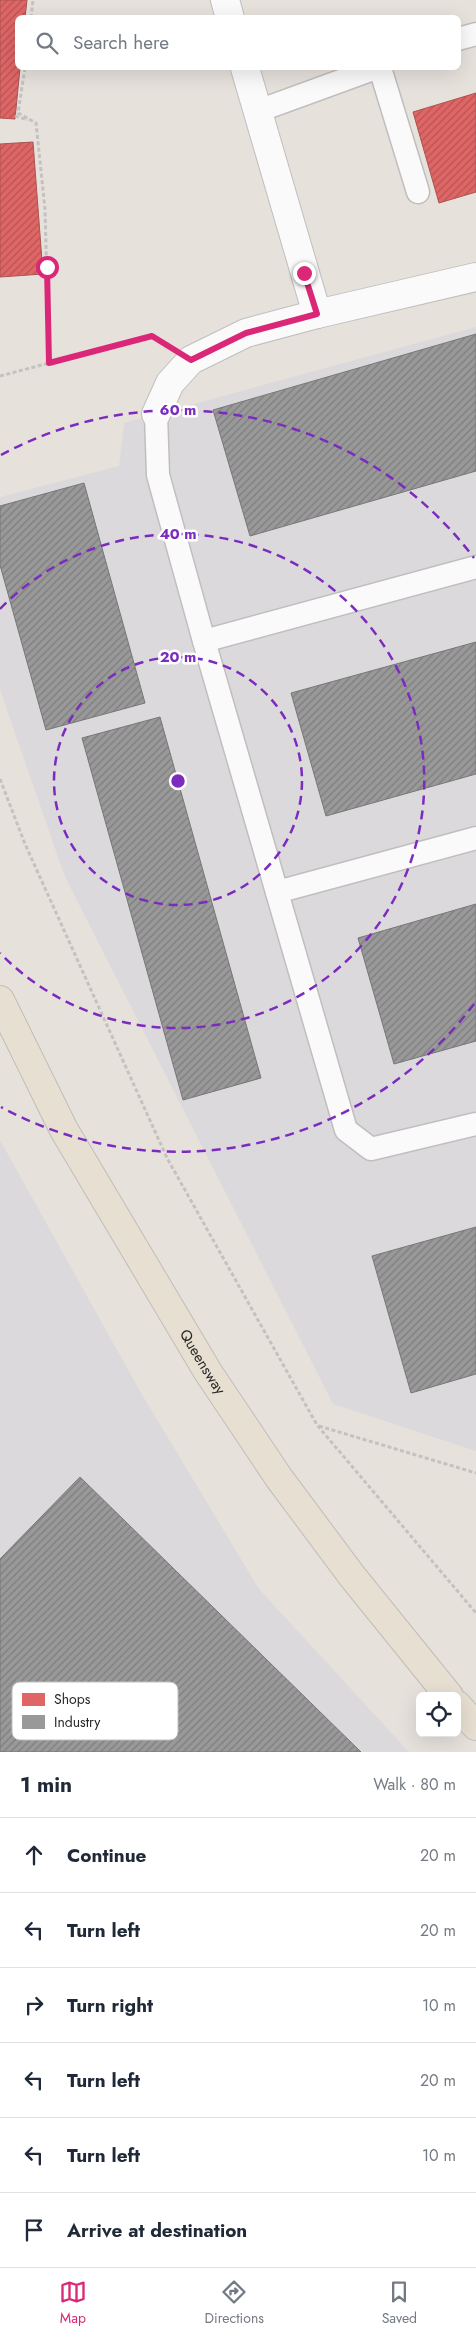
<!DOCTYPE html>
<html lang="en">
<head>
<meta charset="utf-8">
<style>
  :root { --surface:#fff; --page:#f2f2f3; --text:#1f2937; --muted:#747a83; --line:#e0e1e3; --accent:#db2777 }
  body { margin:0; font-family:Jost,sans-serif; background:var(--page); color:var(--text) }
  .controls { position:absolute; right:15px; bottom:15px; display:grid; overflow:hidden; border-radius:8px; box-shadow:0 5px 20px #0002 }
  .controls button { width:45px; height:45px; display:grid; place-items:center; padding:0; border:0; border-bottom:1px solid var(--line); background:var(--surface); color:var(--text); font:25px sans-serif }
  .stop { position:absolute; width:15px; height:15px; margin:-11px; border:4px solid #db2777; border-radius:50%; background:#fff }
  .stop.end { background:#db2777; border-color:#fff; box-shadow:0 1px 5px #0008 }
  .list { margin:0; padding:0; list-style:none }
  h2 { display:flex; justify-content:space-between; align-items:center; height:65px; margin:0; padding:0 20px; font-size:21px }
  h2 small { font-size:16px; font-weight:400; color:var(--muted) }
  .list li { display:grid; grid-template-columns:32px 1fr auto; gap:15px; align-items:center; box-sizing:border-box; height:75px; padding:0 20px; border-top:1px solid var(--line) }
  .list b { display:block; font-size:19px; white-space:nowrap }
  .list em { font-size:16px; font-style:normal; color:var(--muted) }
  .icon { flex:none; width:28px; height:28px; fill:none; stroke:currentColor; stroke-width:2; stroke-linecap:round; stroke-linejoin:round }
  .map { position:relative; flex:none; width:476px; height:1752px; overflow:hidden }
  .search { position:absolute; background:var(--surface); box-shadow:0 5px 20px #0002; left:15px; right:15px; top:15px; height:55px; display:flex; align-items:center; gap:12px; box-sizing:border-box; padding:0 18px; border-radius:8px; color:var(--muted); font-size:19px }
  .sheet { height:515px; background:var(--surface) }
  nav { display:flex; justify-content:space-around; align-items:center; box-sizing:border-box; height:70px; border-top:1px solid var(--line); background:var(--surface); font-size:14px; color:var(--muted) }
  nav a { display:grid; justify-items:center; gap:2px }
  nav .on { color:var(--accent) }
  .map>svg:first-child { display:block }
  .industrial { fill:#dcd9dc }
  .shops { fill:url(#shops-hatch); stroke:#a95353 }
  .industry { fill:url(#industry-hatch); stroke:#777 }
  .lines { fill:none; stroke-linecap:round; stroke-linejoin:round }
  .lane-casing { stroke:#c0bebe; stroke-width:25 }
  .street-casing { stroke:#c0bebe; stroke-width:30 }
  .primary-casing { stroke:#bfbdbb; stroke-width:30 }
  .path { stroke:#c3c2c1; stroke-width:3; stroke-dasharray:4 2.5; stroke-linecap:butt }
  .lane { stroke:#fbfafa; stroke-width:22 }
  .street { stroke:#fbfafa; stroke-width:28 }
  .primary { stroke:#e7dfd1; stroke-width:28 }
  .route { stroke:#db2777; stroke-width:6 }
  .ring { fill:none; stroke:#7b2cbf; stroke-width:2.5; stroke-dasharray:9 6 }
  .labels { text-anchor:middle; stroke-width:5; stroke-linejoin:round; paint-order:stroke }
  .street-label { font-size:15px; fill:#282828; stroke:#fff }
  .key { fill:#fff; stroke:#bebebe; stroke-width:1 }
  .key-label { font-size:14px; fill:#282828 }
  .centre { fill:#7b2cbf; stroke:#fff; stroke-width:2.5 }
  .ring-label { font-size:15px; text-anchor:middle; font-weight:bold; fill:#7b2cbf; stroke:#fff; stroke-width:5; stroke-linejoin:round; paint-order:stroke }
</style>
</head>
<body>
<div class="map">
<svg width="476" height="1752" viewBox="0 0 476 1752">
  <defs>
    <pattern id="shops-hatch" width="6" height="6" patternUnits="userSpaceOnUse" patternTransform="scale(1.25)"><rect width="6" height="6" fill="#e06666"/><path d="M-1 1l2-2M0 6l6-6M5 7l2-2" fill="none" stroke="#b65454"/></pattern>
    <pattern id="industry-hatch" width="6" height="6" patternUnits="userSpaceOnUse" patternTransform="scale(1.25)"><rect width="6" height="6" fill="#999"/><path d="M-1 1l2-2M0 6l6-6M5 7l2-2" fill="none" stroke="#7d7d7d"/></pattern>
  </defs>
  <rect width="100%" height="100%" fill="#e7e1dc"/>
  <g class="industrial">
    <path d="M476,327V1451L333,1404L65,877L0,690V497L119,466L124,423Z"/>
    <path d="M0,1140L141,1393L259,1589L409,1752H0Z"/>
  </g>
  <g class="shops">
    <path d="M0,0H27L25,18H18V68H20L15,119L0,118Z"/>
    <path d="M476,93V192L439,203L413,112Z"/>
    <path d="M33,142L43,274L0,277V144Z"/>
  </g>
  <g class="industry">
    <path d="M476,334V471L250,536L213,410Z"/>
    <path d="M84,483L145,703L46,730L0,565V506Z"/>
    <path d="M476,642V774L326,816L291,693Z"/>
    <path d="M160,717L261,1078L183,1100L82,738Z"/>
    <path d="M476,904V1041L394,1064L358,938Z"/>
    <path d="M476,1227V1374L411,1393L372,1256Z"/>
    <path d="M80,1477L361,1752H0V1559Z"/>
  </g>
  <g class="lines">
    <g class="lane-casing">
      <g id="lane">
        <path d="M458,39L476,34"/>
        <path d="M380,68L418,192"/>
        <path d="M258,111L376,68"/>
        <path d="M156,414L158,475L204,641L346,1130L371,1149L476,1124"/>
        <path d="M204,641L476,567"/>
        <path d="M277,892L476,838"/>
      </g>
    </g>
    <g class="street-casing">
      <g id="street">
        <path d="M225,0L230,18"/>
        <path d="M245,68L317,314"/>
        <path d="M156,414L170,383L191,360L246,333L317,314L476,277"/>
      </g>
    </g>
    <g class="primary-casing">
      <g id="primary">
        <path id="s1" d="M0,1000L64,1130L208,1372L279,1478L352,1576L449,1696"/>
        <path d="M457,1705L476,1726"/>
      </g>
    </g>
    <g class="path">
      <path d="M31,18L33,0"/>
      <path d="M25,68L18,113L36,123L45,209L49,363"/>
      <path d="M15,116L28,120"/>
      <path d="M0,376L152,336L160,341"/>
      <path d="M0,779L25,844L167,1158L317,1425L476,1613"/>
      <path d="M319,1426L476,1473"/>
    </g>
    <use href="#lane" class="lane"/>
    <use href="#street" class="street"/>
    <use href="#primary" class="primary"/>
  </g>
  <g class="lines">
    <path class="route" d="M47,267L49,363L152,336L191,360L246,333L317,314L304,273"/>
  </g>
  <g class="ring">
    <circle cx="178" cy="781" r="124"/>
    <path d="M0 609A247 247 0 1 1 0 953"/>
    <path d="M474 1004A371 371 0 0 1 1 1107M1 455A371 371 0 0 1 474 558"/>
  </g>
  <g class="labels">
    <g class="street-label">
      <text dy="5" stroke="none"><textPath href="#s1" startOffset="415">Queensway</textPath></text>
    </g>
  </g>
  <rect x="12" y="1682" width="166" height="58" rx="8" class="key"/>
  <rect x="22" y="1693" width="23" height="13" fill="#e06666"/>
  <rect x="22" y="1715" width="23" height="14" fill="#999"/>
  <g class="key-label">
    <text x="54" y="1704">Shops</text>
    <text x="54" y="1727">Industry</text>
  </g>
  <circle cx="178" cy="781" r="8" class="centre"/>
  <g class="ring-label">
    <text x="178" y="415">60 m</text>
    <text x="178" y="539">40 m</text>
    <text x="178" y="662">20 m</text>
  </g>
</svg>
<div class="controls">
<button><svg class="icon" aria-label="locate" viewBox="0 0 24 24"><circle cx="12" cy="12" r="6"/><path d="M12 2v4M12 18v4M2 12h4M18 12h4"/></svg></button>
</div>
<div class="stop" style="left:47px;top:267px"></div>
<div class="stop end" style="left:304px;top:273px"></div>
<div class="search"><svg class="icon" aria-label="search" viewBox="0 0 24 24"><circle cx="10" cy="10" r="6"/><path d="M15 15l6 6"/></svg>Search here</div>
</div>
<section class="sheet">
<h2>1 min<small>Walk · 80 m</small></h2>
<ul class="list">
<li><svg class="icon" aria-label="ahead" viewBox="0 0 24 24"><path d="M12 20V5M6 11l6-6 6 6"/></svg><div><b>Continue</b></div><em>20 m</em></li>
<li><svg class="icon" aria-label="left" viewBox="0 0 24 24"><path d="M17 20v-9H6M10 6l-5 5 5 5"/></svg><div><b>Turn left</b></div><em>20 m</em></li>
<li><svg class="icon" aria-label="right" viewBox="0 0 24 24"><path d="M7 20v-9h11M14 6l5 5-5 5"/></svg><div><b>Turn right</b></div><em>10 m</em></li>
<li><svg class="icon" aria-label="left" viewBox="0 0 24 24"><path d="M17 20v-9H6M10 6l-5 5 5 5"/></svg><div><b>Turn left</b></div><em>20 m</em></li>
<li><svg class="icon" aria-label="left" viewBox="0 0 24 24"><path d="M17 20v-9H6M10 6l-5 5 5 5"/></svg><div><b>Turn left</b></div><em>10 m</em></li>
<li><svg class="icon" aria-label="arrive" viewBox="0 0 24 24"><path d="M6 21V4h12l-3 4 3 4H6"/></svg><div><b>Arrive at destination</b></div></li>
</ul>
</section>
<nav>
<a class="on"><svg class="icon" aria-label="map" viewBox="0 0 24 24"><path d="M3 6l6-2 6 2 6-2v14l-6 2-6-2-6 2zM9 4v14M15 6v14"/></svg>Map</a>
<a><svg class="icon" aria-label="directions" viewBox="0 0 24 24"><path d="M12 3l9 9-9 9-9-9zM9 14v-3h6M13 9l2 2-2 2"/></svg>Directions</a>
<a><svg class="icon" aria-label="saved" viewBox="0 0 24 24"><path d="M7 4h10v16l-5-4-5 4z"/></svg>Saved</a>
</nav>
</body>
</html>
